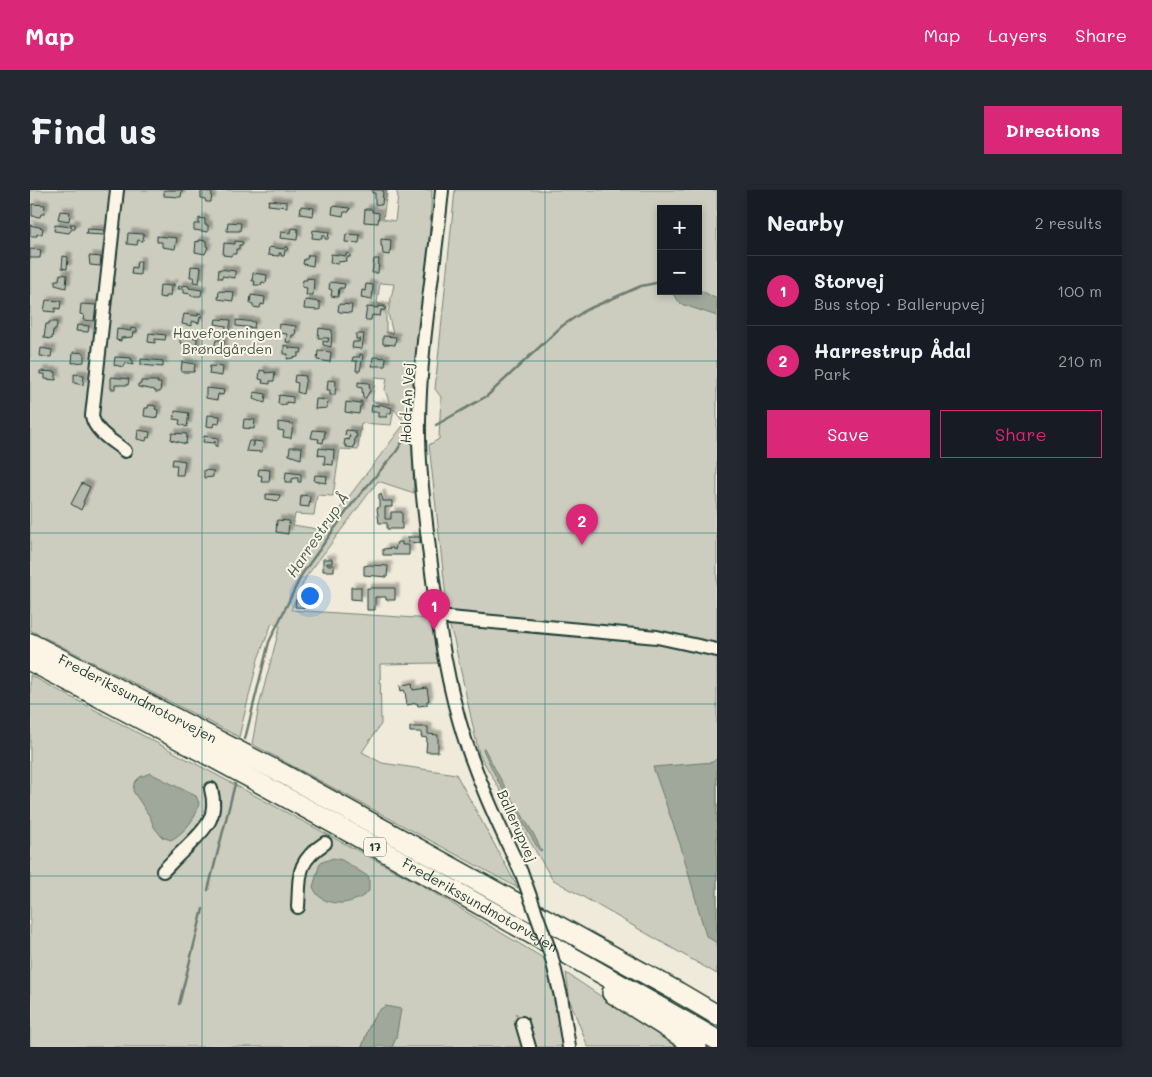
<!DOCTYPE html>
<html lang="en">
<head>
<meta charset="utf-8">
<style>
  :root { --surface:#171b24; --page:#242831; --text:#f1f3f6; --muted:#9ea1a6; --line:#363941; --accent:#db2777 }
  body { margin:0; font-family:Mali,sans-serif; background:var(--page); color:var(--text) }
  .controls { position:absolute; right:15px; top:15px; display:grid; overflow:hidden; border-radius:0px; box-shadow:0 2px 8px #0003 }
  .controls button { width:45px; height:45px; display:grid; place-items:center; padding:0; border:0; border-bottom:1px solid var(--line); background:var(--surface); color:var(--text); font:25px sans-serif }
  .you { position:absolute; left:279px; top:405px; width:18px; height:18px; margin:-12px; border:4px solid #fff; border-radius:50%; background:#1a73e8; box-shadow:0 0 0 8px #1a73e833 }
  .badge { display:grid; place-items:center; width:32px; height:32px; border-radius:50%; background:var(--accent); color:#fff; font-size:16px; font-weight:700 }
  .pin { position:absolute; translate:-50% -41px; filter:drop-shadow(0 1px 2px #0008) }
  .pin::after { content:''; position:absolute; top:26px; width:18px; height:15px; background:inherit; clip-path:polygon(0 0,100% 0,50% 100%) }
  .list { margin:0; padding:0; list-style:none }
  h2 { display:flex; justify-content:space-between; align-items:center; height:65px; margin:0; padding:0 20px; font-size:21px }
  h2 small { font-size:16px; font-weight:400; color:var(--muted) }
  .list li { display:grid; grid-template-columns:32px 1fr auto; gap:15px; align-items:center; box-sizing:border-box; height:70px; padding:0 20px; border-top:1px solid var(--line) }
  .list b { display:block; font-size:19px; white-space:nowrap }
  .list p { margin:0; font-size:16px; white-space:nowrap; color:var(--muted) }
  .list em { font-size:16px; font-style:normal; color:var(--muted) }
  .actions { display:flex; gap:10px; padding:15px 20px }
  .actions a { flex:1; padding:11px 0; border:1px solid var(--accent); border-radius:0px; text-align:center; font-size:18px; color:var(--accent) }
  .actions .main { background:var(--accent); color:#fff }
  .map { position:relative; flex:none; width:687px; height:857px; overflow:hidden; border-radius:0px }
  header { display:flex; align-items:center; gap:30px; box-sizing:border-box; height:70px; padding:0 25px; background:var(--accent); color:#fff }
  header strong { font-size:24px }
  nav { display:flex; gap:28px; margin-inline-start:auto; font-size:18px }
  .intro { display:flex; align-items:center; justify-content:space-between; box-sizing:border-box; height:120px; padding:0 30px }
  h1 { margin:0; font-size:35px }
  .button { padding:12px 22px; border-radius:0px; background:var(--accent); color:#fff; font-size:18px; font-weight:700 }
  main { display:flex; gap:30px; padding:0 30px }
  aside { flex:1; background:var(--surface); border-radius:0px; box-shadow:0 2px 8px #0003 }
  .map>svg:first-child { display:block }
  .green { fill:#cccdbf; stroke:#76857a; fill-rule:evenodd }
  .water { fill:#9fa89a; stroke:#6c7d71 }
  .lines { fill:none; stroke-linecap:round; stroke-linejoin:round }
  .stream { stroke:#6c7d71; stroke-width:2.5 }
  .building { fill:#b5b9ad; stroke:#1f3d34; filter:url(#shadow) }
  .minor-casing { stroke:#1f3d34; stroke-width:16 }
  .highway-casing { stroke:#1f3d34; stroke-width:22 }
  .minor { stroke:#fcf5e5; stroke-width:12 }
  .highway { stroke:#fcf5e5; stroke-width:19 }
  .minor-bridge-casing { stroke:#1f3d34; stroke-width:16; stroke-linecap:butt }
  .minor-bridge { stroke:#fcf5e5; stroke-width:12 }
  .grid { fill:none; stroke:#0f766e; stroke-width:1; stroke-opacity:0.55 }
  .labels { text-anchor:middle; stroke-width:4; stroke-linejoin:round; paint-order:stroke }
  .shield { fill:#fcf5e5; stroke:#617469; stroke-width:1 }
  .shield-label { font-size:12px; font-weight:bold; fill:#1f3d34 }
  .park-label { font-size:14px; fill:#425a50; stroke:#fcf5e5 }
  .street-label { font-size:14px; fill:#1f3d34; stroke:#fcf5e5 }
  .water-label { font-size:15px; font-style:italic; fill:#455d53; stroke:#fcf5e5 }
</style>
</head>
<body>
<header>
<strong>Map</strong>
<nav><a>Map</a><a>Layers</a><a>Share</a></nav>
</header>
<div class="intro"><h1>Find us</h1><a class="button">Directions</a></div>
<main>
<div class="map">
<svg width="687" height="857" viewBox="0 0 687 857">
  <defs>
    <filter id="shadow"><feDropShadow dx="4" dy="-4" stdDeviation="1" flood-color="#0004"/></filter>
  </defs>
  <rect width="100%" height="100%" fill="#efeada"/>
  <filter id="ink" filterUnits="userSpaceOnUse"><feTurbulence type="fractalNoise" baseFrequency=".02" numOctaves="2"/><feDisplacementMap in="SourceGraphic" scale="10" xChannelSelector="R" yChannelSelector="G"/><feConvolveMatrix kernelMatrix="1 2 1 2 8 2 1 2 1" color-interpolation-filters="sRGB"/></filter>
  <g filter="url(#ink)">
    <g class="green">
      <path d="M0,0H357L353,29L365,31L368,6L366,0H402L398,68L394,85L395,108L381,232L384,303L348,291L276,387L261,420L402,429L408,473L350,474L351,534L332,562L352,573L426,584L488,698L222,554L229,516L250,436L242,433L228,469L209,547L0,440ZM350,93L364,94L358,123L363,144L356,142V116L347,113ZM345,187L357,188L355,200L360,214L342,211ZM364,219L375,233L292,342L287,339L263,335L265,324L284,325L287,305L303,306L310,259L328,260L331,233L361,235Z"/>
      <path d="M425,0H687V784L522,689L449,564L424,450L419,434L399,255L409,249L411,207L405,199ZM631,19H668V101H631Z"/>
      <path d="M0,485L386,692L515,769L534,857H505L501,840L486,823L493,857H362L366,848L356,816C342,822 337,843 332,857H0Z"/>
      <path d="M536,783L647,857H558L540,811Z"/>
    </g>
    <g class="water">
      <path d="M668,99L687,109V126L651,114L640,101H668Z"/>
      <path d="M454,558L471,590L503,643L512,661L509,660L468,591L453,560Z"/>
      <path d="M687,568V753L676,746L651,657L623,577L683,572Z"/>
      <path d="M120,583L166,606L169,613C167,628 154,643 141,650L132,647L124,637L120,627L103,601L104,593L110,587Z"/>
      <path d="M303,668L312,670L339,687V701C328,713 303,718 290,707C287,705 285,701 283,697L290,673Z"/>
      <path d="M356,816L371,819L366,848L362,857H332C337,844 342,821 356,816Z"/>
    </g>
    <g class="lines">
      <g class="stream">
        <path d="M406,235L457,206L532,136L556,120L611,96L631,92"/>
        <path d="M215,549L239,452L272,384L322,314L366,262L373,251"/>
        <path d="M178,700L205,594"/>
        <path d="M149,814L173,719"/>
      </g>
    </g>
    <g class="building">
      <path d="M134,0H152L151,7L134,6Z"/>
      <path d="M342,0H353L352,15L345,14V3H342Z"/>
      <path d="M171,1L182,2L181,12H176L175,9L171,8Z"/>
      <path d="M239,10L257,12V17L238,15Z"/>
      <path d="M2,14L15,15L14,24H11L10,27L2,26Z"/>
      <path d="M271,16L284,18L283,26L270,24Z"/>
      <path d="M303,16L320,18L319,22H314L313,26L302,24Z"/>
      <path d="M335,19H342V22L349,23L348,33L334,32Z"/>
      <path d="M30,21L40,22L39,31L28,29Z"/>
      <path d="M169,28L175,29V35H178V42L164,40V34H169Z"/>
      <path d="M198,32L211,33L210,41H197Z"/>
      <path d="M40,34H45V39H42L39,43L24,41L25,35L42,37Z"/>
      <path d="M0,35L13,38L12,44H7V46H0Z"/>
      <path d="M262,38L268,39L267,50L250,48L251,42L261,43Z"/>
      <path d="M57,39L74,40V45L56,44Z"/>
      <path d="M283,40L299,42L298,49H295V46H292V49L282,48Z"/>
      <path d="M98,43L114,44L113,51L108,50L107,55L97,54Z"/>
      <path d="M316,44L330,45L329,53L315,52Z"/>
      <path d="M127,46L147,48L145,59L132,57V52H127Z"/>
      <path d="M351,49L361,50L360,65L353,64L352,56H351Z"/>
      <path d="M169,50L176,51V56L178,57L175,64L165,62L166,51L169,52Z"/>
      <path d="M205,51L213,52L212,55H209V59H206V64H202L201,66L193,65L194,53L205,54Z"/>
      <path d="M239,57L254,59L255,57H258L257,60H255L254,66H251V63H249V66L238,65Z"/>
      <path d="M0,59L11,60L10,68H0Z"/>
      <path d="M317,63L320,64V67H317L316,71L308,72V74L300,73L301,64L316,66Z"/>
      <path d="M278,65H284L283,76L273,74L274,69H277Z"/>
      <path d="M33,66L38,67L37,79L32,78Z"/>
      <path d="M59,66L71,67L70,76L60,75Z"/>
      <path d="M344,69H349L348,83H342Z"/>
      <path d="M107,71H111L110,85L101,84L102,77L106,78Z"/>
      <path d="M161,76L171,77L169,93L163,92L164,87H160Z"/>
      <path d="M189,79L205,81V88L192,86V88H188Z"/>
      <path d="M223,83L237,85L236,93L232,92L231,95H224L225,91H222Z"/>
      <path d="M30,84L37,85L36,98L25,95V90H29Z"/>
      <path d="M277,88L284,89L283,105H276L277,98L272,97L273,90H277Z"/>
      <path d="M300,92L315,94L314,98H309L308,107L301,106L302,100L299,99Z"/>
      <path d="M141,94H144V96H141L140,106H136V108L129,107L130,95L141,96Z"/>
      <path d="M336,94L343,95L342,110L331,108L332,100L335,101Z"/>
      <path d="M153,95L159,96V98L172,100L171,106H161V104L154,103V99H148L149,96H153Z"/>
      <path d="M189,101L204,102L203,111L188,109Z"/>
      <path d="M221,105L235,107L234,115L231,114L230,118L223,117V114L220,113Z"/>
      <path d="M16,110L31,111L30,119L25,118V122L14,121Z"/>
      <path d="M275,110L290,112V120L274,119Z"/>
      <path d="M51,114L66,115L64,131L53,130L54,125L50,124Z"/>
      <path d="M309,114L322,115L321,123L310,122L308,121Z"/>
      <path d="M348,116L355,117V120H351L350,126L342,125L341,130H335L337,117L348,118Z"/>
      <path d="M168,123L172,124V127L170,126L169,133L162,131V136L152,134L154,124L168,126Z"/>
      <path d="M186,129L201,130L199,142H195L196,136L185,134Z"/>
      <path d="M206,130L225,132L224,138L206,136Z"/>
      <path d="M19,132H27L26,140H23L22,149L14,148L16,134H19Z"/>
      <path d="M249,134L266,136L265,145H262L261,152H256L257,144L248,143Z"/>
      <path d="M47,135L59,136L58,142L46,141Z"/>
      <path d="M101,138L107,139V142H104L103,147L91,148V151L86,150L87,139L101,141Z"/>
      <path d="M289,138L302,140L301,157L293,155V151L298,152L299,148H288Z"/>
      <path d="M119,143L136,145L135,150L125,149V153L118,152Z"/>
      <path d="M326,144H334L332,159L322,158L323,152H329L330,149H326Z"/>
      <path d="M150,146L167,148L166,162H159L160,154L150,153Z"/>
      <path d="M353,146L366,147L365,155L353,154Z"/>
      <path d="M186,150H194L193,163L183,162Z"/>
      <path d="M254,155L259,156V158L272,159L271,163H268V167L257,169L258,164H254Z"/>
      <path d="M11,158L22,160L21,167L10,166Z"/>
      <path d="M288,161L301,162L300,172L287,170Z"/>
      <path d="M43,162L54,163V172L42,173Z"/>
      <path d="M330,164L333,165L330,181H326L327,171H322L323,167H330Z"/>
      <path d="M85,167L101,168V170H103V175L95,173L94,177L84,175Z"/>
      <path d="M343,167L356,168L355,176H342Z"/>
      <path d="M111,169L133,171V177L111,175Z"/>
      <path d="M152,172L165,174L164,182H151Z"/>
      <path d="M180,176L193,177L192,186L179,184Z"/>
      <path d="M230,180L235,181V183L245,182L244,191H240V194L232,193L233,190L229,189Z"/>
      <path d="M10,181L26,182V190L15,189V184H10Z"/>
      <path d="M44,184L54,185L53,195L44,193Z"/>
      <path d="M265,185L276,186L273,204L267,202L268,193L264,192Z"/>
      <path d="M81,187L99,189L98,195H85V199H81Z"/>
      <path d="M298,190L306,191L305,205H300V200H297Z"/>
      <path d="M111,191H128L127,193H131L130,202H125V200L108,197V194H111Z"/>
      <path d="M328,192L339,193L340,202H339L336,208H333L332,198L328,197Z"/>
      <path d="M176,198L194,200L193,205L188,204L187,210L176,208Z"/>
      <path d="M224,202L236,204L235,213L223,209Z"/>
      <path d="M249,205L263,207V213L256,212V215L248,214Z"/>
      <path d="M286,209L298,210L297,218L285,219Z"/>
      <path d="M330,211L332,212V216H330L329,224L315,222L316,212L330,214Z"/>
      <path d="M349,214L362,218L361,223H357V227H348V222H341L342,215L349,216Z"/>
      <path d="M119,215L126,216L125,219L128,220L127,228L114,226L115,218H118Z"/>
      <path d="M145,221L159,223L157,237L149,234L150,230L144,229Z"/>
      <path d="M178,225L190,226L189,234L184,233L183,237L177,236Z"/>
      <path d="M214,229L225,230L224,239L213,238Z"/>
      <path d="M248,232L263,234L261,248L253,247L254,241L248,240Z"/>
      <path d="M108,240L120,242L119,248L117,247L116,251L107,249Z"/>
      <path d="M283,240L295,241L293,253L288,252L289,249L281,248Z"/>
      <path d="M316,240L326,241L325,244H327V247H325L324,258L316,257V255H314L315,249L319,250L320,246L315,245Z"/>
      <path d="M142,243L157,244L156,254L141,250Z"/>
      <path d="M174,246L188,248V256H185V251L184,253L173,252Z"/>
      <path d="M219,251H223L222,256H224V251L233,252L232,262L216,261Z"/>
      <path d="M260,257H272L271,269L259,265Z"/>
      <path d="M289,258L304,260L303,275L294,274L295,266L288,265Z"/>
      <path d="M143,269L155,271L153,285H146L147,275H142Z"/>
      <path d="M229,279L240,280L239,292H231L232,286L228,285Z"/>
      <path d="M174,280L183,281V287L174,288Z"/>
      <path d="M256,282L271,284V292H268V288H265L262,289V292H255Z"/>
      <path d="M285,285L297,286L296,293L284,291Z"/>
      <path d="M52,293L60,297L53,312L54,313L51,320L41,314Z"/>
      <path d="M236,304L250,305L249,311L236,309Z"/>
      <path d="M349,304H351L353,311H362V317H355V329H361V322H372V339H357V333H349L347,318H349Z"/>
      <path d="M271,305L280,306L279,317L270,316Z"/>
      <path d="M247,330L259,331L258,344L246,342Z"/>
      <path d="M378,347H390V353L378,352Z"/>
      <path d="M367,352H372V355H379V365H353V359L363,358V359L365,360Z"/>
      <path d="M293,369H302V373H297V375H304V381H293Z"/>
      <path d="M339,375L358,376L357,387L334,385V376Z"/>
      <path d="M321,397H331V410L321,409Z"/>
      <path d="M337,398H365V410H356V407H345V420H337Z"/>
      <path d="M266,410L281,411V418L265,417Z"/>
      <path d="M382,493L383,500L397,498L399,511H397V515L388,516L387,513L377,515L375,502L374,500L371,501L370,496Z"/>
      <path d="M380,537H398V544L408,545V562H396L397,548L391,547L392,542H380Z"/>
    </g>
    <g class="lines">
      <g class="minor-casing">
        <g id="minor">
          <path d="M87,0L62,226C65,242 83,251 95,261"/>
          <path d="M412,0C405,76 390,153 389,230C388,272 394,316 399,358C406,416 413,474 429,530C444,583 468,634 492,684"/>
          <path d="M408,427L627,447L687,460"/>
          <path d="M133,681C141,673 148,665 156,658C175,639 189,628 181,599"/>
          <path d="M268,717C270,685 266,672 295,653"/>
          <path d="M531,806L539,857"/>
          <path d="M492,833L499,857"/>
        </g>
      </g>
      <g class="highway-casing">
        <g id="highway">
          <path id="s1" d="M0,453L253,584L648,802L687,825"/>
          <path id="s2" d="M0,471C232,591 460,719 687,850"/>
          <path d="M582,803L667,857"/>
        </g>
      </g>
      <use href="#minor" class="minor"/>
      <use href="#highway" class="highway"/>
      <g class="minor-bridge-casing">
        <path id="minor-bridge" d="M492,684L521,765L531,806"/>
      </g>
      <use href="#minor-bridge" class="minor-bridge"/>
    </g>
  </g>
  <path class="grid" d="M172,0V857M344,0V857M515,0V857M0,171H687M0,343H687M0,514H687M0,686H687"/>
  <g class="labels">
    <rect class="shield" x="334" y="647.5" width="22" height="19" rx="4"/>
    <g class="shield-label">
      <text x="345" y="661">17</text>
    </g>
    <g class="park-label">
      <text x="197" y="148">Haveforeningen<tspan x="197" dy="16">Brøndgården</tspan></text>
    </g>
    <g class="street-label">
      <text transform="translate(377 213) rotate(-88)" y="5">Hold-An Vej</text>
      <text dy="5" stroke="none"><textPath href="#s1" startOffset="121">Frederikssundmotorvejen</textPath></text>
      <text transform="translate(487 636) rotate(66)" y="5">Ballerupvej</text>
      <text dy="5" stroke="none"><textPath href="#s2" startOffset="512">Frederikssundmotorvejen</textPath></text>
    </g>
    <g class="water-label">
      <text transform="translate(288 345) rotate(-56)" y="5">Harrestrup Å</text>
    </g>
  </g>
</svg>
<div class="controls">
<button>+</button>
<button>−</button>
</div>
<div class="you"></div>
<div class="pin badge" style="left:404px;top:440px">1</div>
<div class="pin badge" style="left:552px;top:355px">2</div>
</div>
<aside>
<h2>Nearby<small>2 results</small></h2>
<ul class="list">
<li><span class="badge">1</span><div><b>Storvej</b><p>Bus stop · Ballerupvej</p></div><em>100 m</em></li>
<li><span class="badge">2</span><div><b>Harrestrup Ådal</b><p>Park</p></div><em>210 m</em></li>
</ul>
<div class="actions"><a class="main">Save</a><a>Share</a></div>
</aside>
</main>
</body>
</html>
